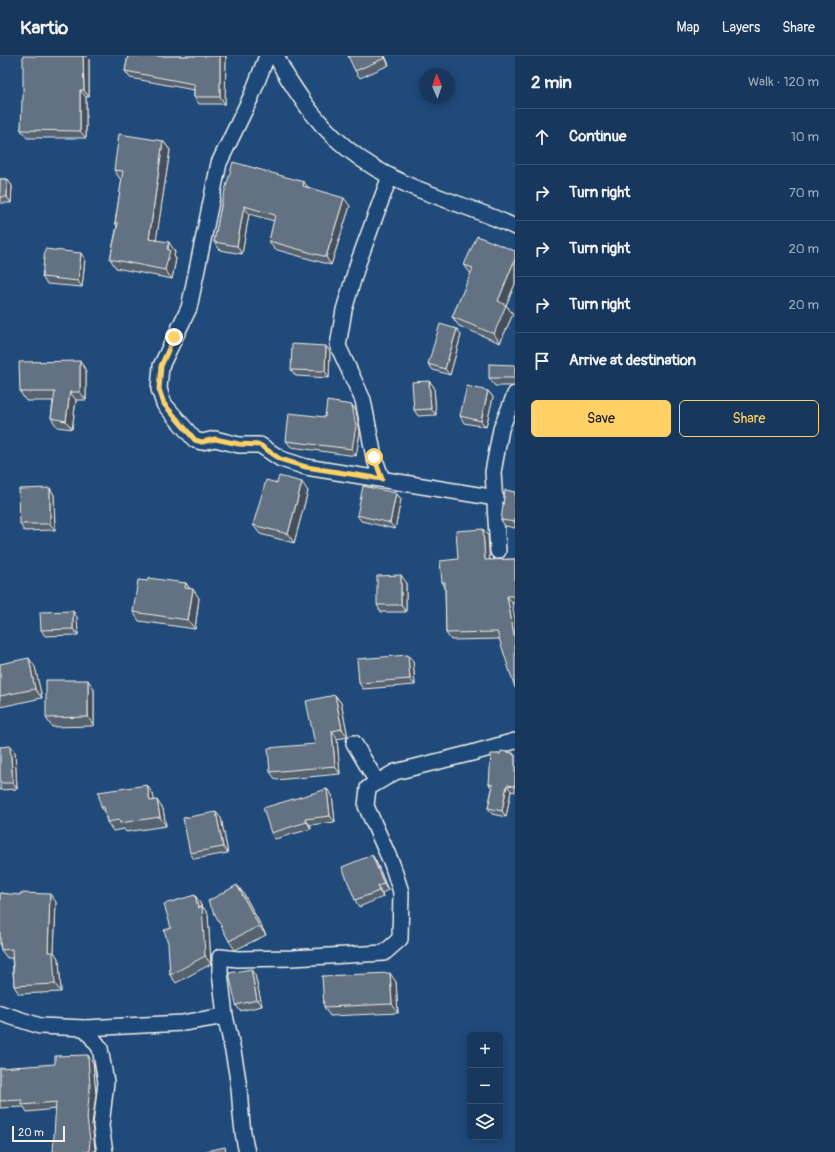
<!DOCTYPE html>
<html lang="en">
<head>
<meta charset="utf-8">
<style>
  :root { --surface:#17385c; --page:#203f62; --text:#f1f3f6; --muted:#9eacbb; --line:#365272; --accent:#ffd166 }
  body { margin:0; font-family:Pangolin,sans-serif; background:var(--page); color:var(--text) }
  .controls { position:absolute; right:12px; bottom:12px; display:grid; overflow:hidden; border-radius:6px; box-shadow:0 2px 10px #0003 }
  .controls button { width:36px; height:36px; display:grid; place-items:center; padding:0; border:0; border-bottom:1px solid var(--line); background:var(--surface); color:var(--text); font:20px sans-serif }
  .compass { position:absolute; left:419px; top:12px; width:36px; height:36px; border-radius:50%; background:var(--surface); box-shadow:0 2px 10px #0003; rotate:358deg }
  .scale { position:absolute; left:12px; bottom:10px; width:53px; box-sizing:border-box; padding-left:4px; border:2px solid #f4f1e8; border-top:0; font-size:11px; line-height:14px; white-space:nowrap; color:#f4f1e8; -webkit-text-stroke:3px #1f4a7a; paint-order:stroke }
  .stop { position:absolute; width:12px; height:12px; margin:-9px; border:3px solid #ffd166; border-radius:50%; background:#fff }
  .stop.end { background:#ffd166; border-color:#fff; box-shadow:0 1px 4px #0008 }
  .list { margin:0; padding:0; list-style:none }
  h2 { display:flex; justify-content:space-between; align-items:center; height:52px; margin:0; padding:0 16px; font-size:17px }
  h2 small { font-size:13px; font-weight:400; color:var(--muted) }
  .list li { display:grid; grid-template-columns:26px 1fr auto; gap:12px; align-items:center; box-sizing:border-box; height:56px; padding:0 16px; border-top:1px solid var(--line) }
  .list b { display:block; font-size:15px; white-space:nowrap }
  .list em { font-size:13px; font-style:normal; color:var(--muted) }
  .actions { display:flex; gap:8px; padding:12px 16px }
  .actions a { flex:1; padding:9px 0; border:1px solid var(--accent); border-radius:6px; text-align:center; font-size:14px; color:var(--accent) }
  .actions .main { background:var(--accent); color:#111 }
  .icon { flex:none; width:22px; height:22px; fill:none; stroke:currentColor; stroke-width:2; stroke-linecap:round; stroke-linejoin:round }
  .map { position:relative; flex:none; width:515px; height:1096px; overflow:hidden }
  header { display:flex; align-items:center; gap:24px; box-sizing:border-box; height:56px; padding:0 20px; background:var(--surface); border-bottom:1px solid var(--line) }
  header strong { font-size:19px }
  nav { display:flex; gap:22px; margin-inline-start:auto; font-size:14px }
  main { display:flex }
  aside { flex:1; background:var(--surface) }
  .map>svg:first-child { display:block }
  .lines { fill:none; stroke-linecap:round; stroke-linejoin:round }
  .street-casing { stroke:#f4f1e8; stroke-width:18 }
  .street { stroke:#1f4a7a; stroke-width:15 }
  .wall { fill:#546270; stroke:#f4f1e8 }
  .shaded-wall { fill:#45505b; stroke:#f4f1e8 }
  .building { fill:#627282; stroke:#f4f1e8 }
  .route { stroke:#ffd166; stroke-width:5 }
</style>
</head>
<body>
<header>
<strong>Kartio</strong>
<nav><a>Map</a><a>Layers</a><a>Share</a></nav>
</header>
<main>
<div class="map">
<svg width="515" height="1096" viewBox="0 0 515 1096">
  <rect width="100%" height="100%" fill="#1f4a7a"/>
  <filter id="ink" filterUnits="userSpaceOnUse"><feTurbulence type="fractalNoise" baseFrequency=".025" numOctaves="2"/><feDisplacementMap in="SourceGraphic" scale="8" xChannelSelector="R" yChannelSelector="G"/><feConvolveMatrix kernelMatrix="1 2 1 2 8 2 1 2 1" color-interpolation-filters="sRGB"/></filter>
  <g filter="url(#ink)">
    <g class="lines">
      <g class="street-casing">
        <g id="street">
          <path d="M267,0L251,41L219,107L189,252L161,310L159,333L164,348L195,384L202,386L215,383L239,389H260L281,403L306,411L496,442"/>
          <path d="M277,0C282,16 292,28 301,42C328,82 364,110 408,129C443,144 480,154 515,171"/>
          <path d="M382,423L374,401L363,344L338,290L344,254L358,207L390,120"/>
          <path d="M498,495L493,416L501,373L515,338"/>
          <path d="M354,687L377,726"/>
          <path d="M0,957L40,970L85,972L183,967L225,960C231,984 236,1008 239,1032C241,1054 241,1075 247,1096"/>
          <path d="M225,960L220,916V901L238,903L292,902L384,897L400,883L401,836L392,808L366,750L368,732L395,716L472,697L515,685"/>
          <path d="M85,972L100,992L106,1026L101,1070L105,1096"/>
        </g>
      </g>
      <use href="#street" class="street"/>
    </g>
    <g class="wall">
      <path d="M128,0H226L225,48H199L194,41V34L130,22L125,15Z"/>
      <path d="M385,0L389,9L360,22L355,15Z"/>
      <path d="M89,3V41H86V82H27L21,74L23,44Z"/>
      <path d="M163,85L170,94L156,184L175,196L174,200L176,203L172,223L116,212L110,203L117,170L115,167L122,123H120L114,114Z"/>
      <path d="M0,123H7L12,130L11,147H0Z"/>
      <path d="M308,131L350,150L331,209L274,193L269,185L274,165L249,158L242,198L220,194L214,186L222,145Z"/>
      <path d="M515,195V228L506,249L513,258L500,287L459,270L452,261L471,218L464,209Z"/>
      <path d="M85,203L82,231L47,228L42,221Z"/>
      <path d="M461,279L450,319L433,314L428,308Z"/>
      <path d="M330,296L329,322L296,320L291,314Z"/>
      <path d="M515,309V330H495L489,322Z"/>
      <path d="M86,314V344H76L72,373L57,371L51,362L53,345H26L20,336Z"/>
      <path d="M429,325L434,331L436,359L418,360L414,354Z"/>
      <path d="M488,335L493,341L486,371L464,367L460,360Z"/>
      <path d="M352,349L356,355L360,376L356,400L291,391L286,385L325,361Z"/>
      <path d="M50,432L54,439L55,474L24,475L20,468Z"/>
      <path d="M308,435L294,487L260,478L253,469Z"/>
      <path d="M515,436V472L505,470L501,464Z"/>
      <path d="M396,437L401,443L395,473L361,465L357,459Z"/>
      <path d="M488,480L489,504L515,503V547H512L500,583L451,584L446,577L445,531L442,526L458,503Z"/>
      <path d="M148,525L186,527L190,533L199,542L195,573L139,565L133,556Z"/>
      <path d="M406,526V556H381L377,549Z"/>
      <path d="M77,561L78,579L45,580L41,574Z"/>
      <path d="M413,605L415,629L363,633L359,627Z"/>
      <path d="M0,608L35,611L42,642L0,651Z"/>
      <path d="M94,633V670L52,671L46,662Z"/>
      <path d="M335,639L341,647L348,681L337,683L340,718L276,724L270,716L315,688Z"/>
      <path d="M0,691L15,696L17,733L0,734Z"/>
      <path d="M513,697L514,699H515V736L511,735L506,761L492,758L488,752L492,733L489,728L500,698Z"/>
      <path d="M327,733L332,739L335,766L310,769L311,773L275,783L271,777Z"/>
      <path d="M153,738L154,744L163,753L166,770L126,776L124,773L113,775L107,766L105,758L101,751Z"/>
      <path d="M221,762L228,797L194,803L190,797Z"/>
      <path d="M372,799L376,805L388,834L382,837L383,841L359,851L355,844Z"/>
      <path d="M237,829L244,838L266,879L235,894L229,885Z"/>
      <path d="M0,837L56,846L54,896L59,904L61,936L19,938L14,930L12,902H7L1,894V891H0Z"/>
      <path d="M200,847L201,850H202L208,858L211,908L176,927L170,919L171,872Z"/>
      <path d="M255,919L262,950L240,955L236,949Z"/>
      <path d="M396,926L398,957L330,960L324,951Z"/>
      <path d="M93,1007L96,1038L92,1069L95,1092L56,1053L27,1056L24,1051L0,1052V1012Z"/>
    </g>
    <g class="shaded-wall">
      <path d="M83,0H86L89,3V41L84,34Z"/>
      <path d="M220,0H226L225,48L220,41Z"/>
      <path d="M384,0H385L389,9L385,2Z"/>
      <path d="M80,34L86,41V82L80,75Z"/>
      <path d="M163,85L170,94L155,192L149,183Z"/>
      <path d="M7,123L12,130L11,147L7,141Z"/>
      <path d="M304,126L310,134L303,130Z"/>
      <path d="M344,142L350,150L331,209L326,201Z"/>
      <path d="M244,150L249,158L242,198L237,190Z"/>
      <path d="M169,186L175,196L174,200L176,203L172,223L165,214Z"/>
      <path d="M81,197L85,203L82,231L78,225Z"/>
      <path d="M515,203V228L506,249L513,258L500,287L494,278L498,245Z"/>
      <path d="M457,273L461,279L450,319L445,313Z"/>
      <path d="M326,290L330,296L329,322L325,315Z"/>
      <path d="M80,305L86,314V344L80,336Z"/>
      <path d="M429,325L434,331L436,359L431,353Z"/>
      <path d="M488,335L493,341L486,371L481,365Z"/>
      <path d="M70,336L76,344L72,373L66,365Z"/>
      <path d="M352,349L356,355L360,376L356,400L352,393Z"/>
      <path d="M302,426L308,435L294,487L288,478Z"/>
      <path d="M50,432L54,439L55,474L50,468Z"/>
      <path d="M396,437L401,443L395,473L390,467Z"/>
      <path d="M483,473L488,480L490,511L485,504Z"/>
      <path d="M401,519L406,526V556L401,549Z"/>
      <path d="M186,527L192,537L185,532Z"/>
      <path d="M193,533L199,542L195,573L188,564Z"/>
      <path d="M507,540L512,547L515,563V585Z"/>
      <path d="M73,555L77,561L78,579L73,573Z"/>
      <path d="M408,599L413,605L415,629L410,623Z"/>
      <path d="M29,602L35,611L42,642L35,633Z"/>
      <path d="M88,624L94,633V670L88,661Z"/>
      <path d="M335,639L341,647L348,681L342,673Z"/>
      <path d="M332,675L337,683L340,718L335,710Z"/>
      <path d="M10,690L15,696L17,733L13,727Z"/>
      <path d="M147,729L153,738L156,754L150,745Z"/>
      <path d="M507,729L511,735L506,761L502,755Z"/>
      <path d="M327,733L332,739L335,766L330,760Z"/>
      <path d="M157,744L163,753L166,770L160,761Z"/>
      <path d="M216,756L221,762L228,797L223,791Z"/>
      <path d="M305,763L310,769L311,773L307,766Z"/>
      <path d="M372,799L376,805L388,834L384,828Z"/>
      <path d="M237,829L244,838L266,879L259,870Z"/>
      <path d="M377,830L382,837L383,841L379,835Z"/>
      <path d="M50,838L56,846L54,896L59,904L61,936L55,928L48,896Z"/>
      <path d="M195,839L200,847L202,854V850L208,858L211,908L205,900L198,852Z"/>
      <path d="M251,913L255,919L262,950L257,944Z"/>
      <path d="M390,917L396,926L398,957L392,948Z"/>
      <path d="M88,999L93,1007L96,1038L92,1069L95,1092V1096H89L87,1062Z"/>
    </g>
    <g class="building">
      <path d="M23,0H83L84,34H80V75L21,74L22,44H23Z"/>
      <path d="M128,0H220V41H194V28L125,15Z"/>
      <path d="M348,0H384L385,2L355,15Z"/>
      <path d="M119,78L163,85L149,183L169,186L167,193L170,194L165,214L110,203L118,167H115L123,115L114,114Z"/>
      <path d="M233,106L304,126L303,130L344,142L326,201L269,185L275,159L244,150L237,190L214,186L222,145Z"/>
      <rect x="0" y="123" width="7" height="18"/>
      <path d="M477,180L515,195V203L498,245L506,249L494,278L452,261L473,212L464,209Z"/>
      <path d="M45,193L81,197L78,225L42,221Z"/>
      <path d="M440,268L457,273L445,313L428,308Z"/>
      <path d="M292,288L326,290L325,315L291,314Z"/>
      <path d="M80,305V336H70L66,365L51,362L55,336H20L19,306Z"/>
      <path d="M489,308L515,309V322H489Z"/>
      <path d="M429,325L431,353L414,354L412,326Z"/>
      <path d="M467,330L488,335L481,365L460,360Z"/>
      <path d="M327,345L352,349L356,370L352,393L286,385L289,357L325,361Z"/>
      <path d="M279,420L302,426L288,478L253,469L266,424L277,427Z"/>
      <path d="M363,430L396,437L390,467L357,459Z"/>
      <path d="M50,432V468H20L19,433Z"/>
      <path d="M505,434L515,436V466L501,464Z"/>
      <path d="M483,473L485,504L515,503V540H507L515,584V632L497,576L446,577L445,526H442L440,505L458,503L456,475Z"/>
      <path d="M401,519V549H377V520Z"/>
      <path d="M148,522L186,527L185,532L193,533L188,564L133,556L138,524L148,525Z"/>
      <path d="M73,555V573L41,574L40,556Z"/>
      <path d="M408,599L410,623L359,627L357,603Z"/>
      <path d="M29,602L35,633L0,640V608Z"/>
      <path d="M46,624H88V661L46,662Z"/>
      <path d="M335,639L342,673L332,675L335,710L270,716L268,692L315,688L306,645Z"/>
      <path d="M10,690L13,727H0V691Z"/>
      <path d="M501,695L513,697V699H515V730L507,729L502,755L488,752L493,729L489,728L491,698H500Z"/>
      <path d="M147,729L150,745L157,744L160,761L120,767L119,764L107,766L104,751H101L98,736Z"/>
      <path d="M327,733L330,760L305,763L307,766L271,777L263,752Z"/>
      <path d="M216,756L223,791L190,797L183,762Z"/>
      <path d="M372,799L384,828L377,830L379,835L355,844L342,811Z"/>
      <path d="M237,829L259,870L229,885L208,845Z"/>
      <path d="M0,837L20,839V837L50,838L48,896H53L55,928L14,930L12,893L1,894L0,884Z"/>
      <path d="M195,839L198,852L202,850L205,900L170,919L168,887L164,874L171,872L164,848Z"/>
      <path d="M251,913L257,944L236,949L229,917Z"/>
      <path d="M390,917L392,948L324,951L322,920Z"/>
      <path d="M88,999L90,1030L87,1062L90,1084L89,1096H53L56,1046L22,1049V1044L0,1045V1012L55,1008V1000Z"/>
      <path d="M225,1091L226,1096H201Z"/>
    </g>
  </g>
  <g class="lines" filter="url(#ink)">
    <path class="route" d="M174,281L161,310L159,333L164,348L195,384L202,386L215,383L239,388L260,389L280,403L306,411L382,423L374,401"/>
  </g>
</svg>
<div class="controls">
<button>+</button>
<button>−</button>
<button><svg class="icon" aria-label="layers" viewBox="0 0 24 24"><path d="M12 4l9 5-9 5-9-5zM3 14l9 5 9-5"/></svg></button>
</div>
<svg class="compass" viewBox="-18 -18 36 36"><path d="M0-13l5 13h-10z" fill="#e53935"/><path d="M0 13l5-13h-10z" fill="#9eacbb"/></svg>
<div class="scale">20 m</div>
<div class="stop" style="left:374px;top:401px"></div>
<div class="stop end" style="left:174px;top:281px"></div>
</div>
<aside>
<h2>2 min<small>Walk · 120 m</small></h2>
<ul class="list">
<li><svg class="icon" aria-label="ahead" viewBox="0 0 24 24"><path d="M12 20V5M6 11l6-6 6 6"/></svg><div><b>Continue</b></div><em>10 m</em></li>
<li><svg class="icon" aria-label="right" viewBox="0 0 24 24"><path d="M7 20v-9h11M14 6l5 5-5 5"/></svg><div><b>Turn right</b></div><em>70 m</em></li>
<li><svg class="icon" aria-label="right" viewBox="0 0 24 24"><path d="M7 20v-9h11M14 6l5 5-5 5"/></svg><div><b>Turn right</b></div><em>20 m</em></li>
<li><svg class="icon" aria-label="right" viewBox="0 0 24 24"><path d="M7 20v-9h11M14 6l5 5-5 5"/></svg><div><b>Turn right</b></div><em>20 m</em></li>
<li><svg class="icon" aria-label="arrive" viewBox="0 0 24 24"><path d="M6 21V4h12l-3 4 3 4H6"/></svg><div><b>Arrive at destination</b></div></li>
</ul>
<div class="actions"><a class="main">Save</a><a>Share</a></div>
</aside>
</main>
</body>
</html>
